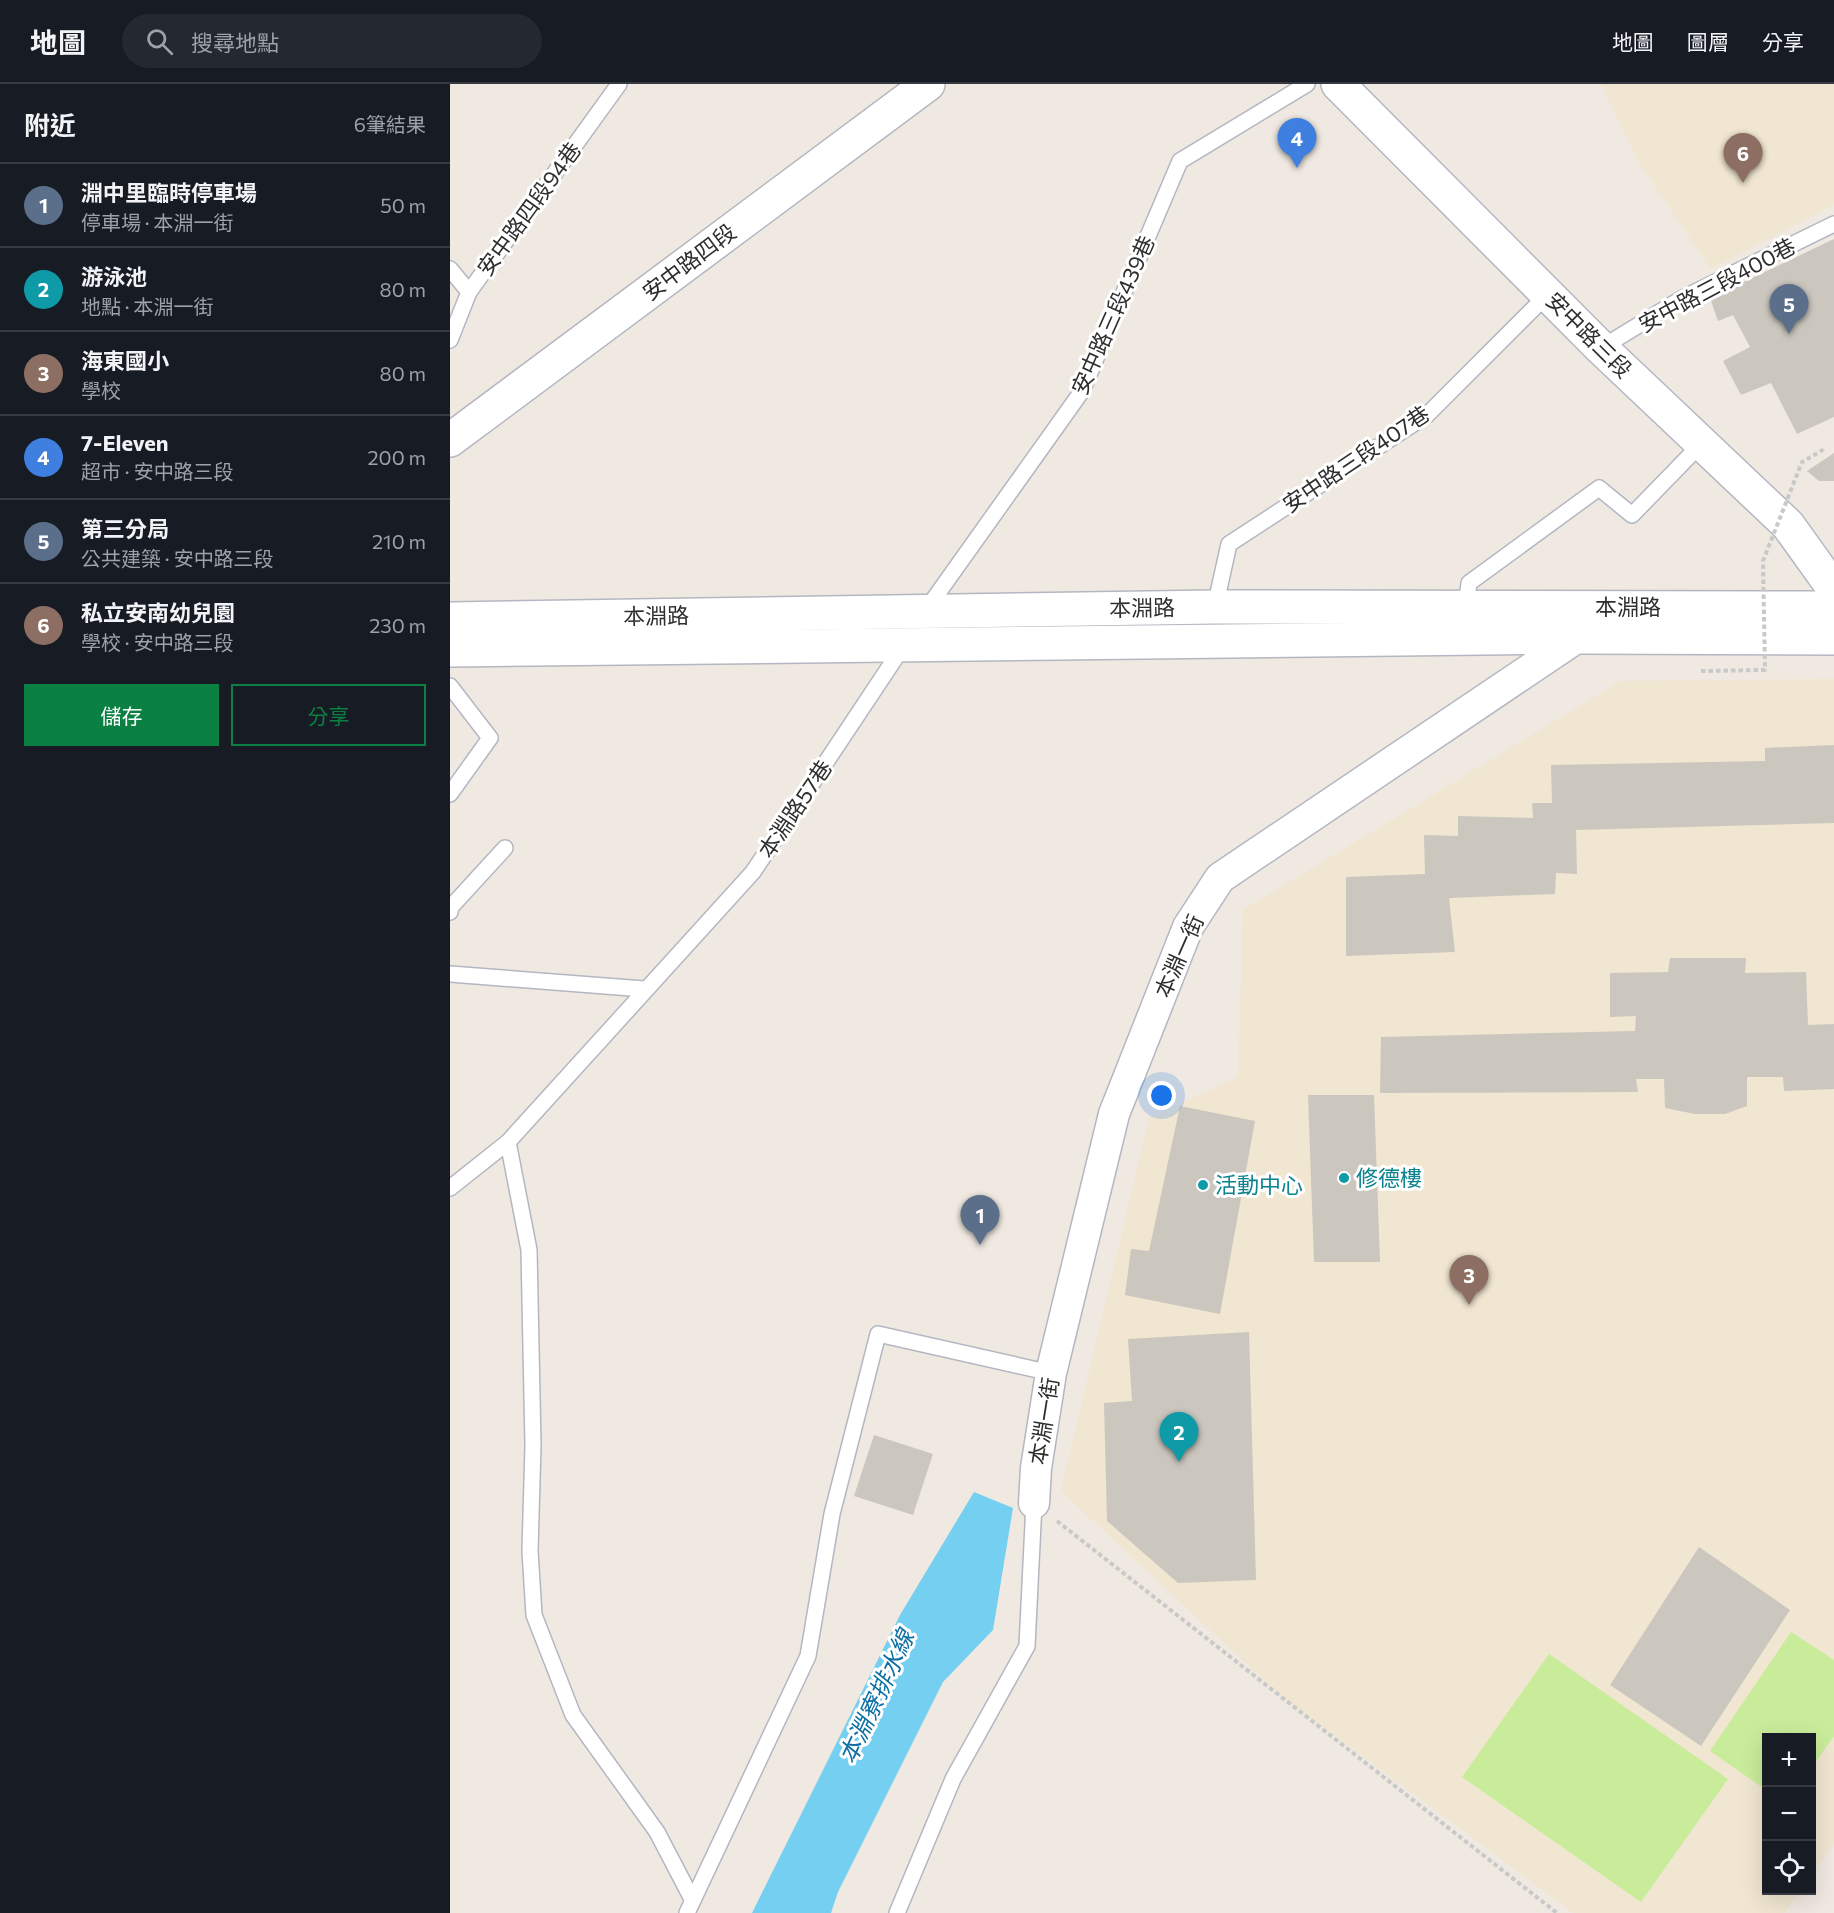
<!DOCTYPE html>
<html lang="zh-TW">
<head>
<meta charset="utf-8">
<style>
  :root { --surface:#171b24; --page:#242831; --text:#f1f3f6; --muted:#9ea1a6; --line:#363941; --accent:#0b8043 }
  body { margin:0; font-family:Commissioner,"Noto Sans TC",sans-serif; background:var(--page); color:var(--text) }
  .controls { position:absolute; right:18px; bottom:18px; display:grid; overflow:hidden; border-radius:0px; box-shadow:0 6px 24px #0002 }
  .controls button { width:54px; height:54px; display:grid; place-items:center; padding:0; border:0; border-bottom:2px solid var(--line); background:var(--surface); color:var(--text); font:30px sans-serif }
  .you { position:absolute; left:712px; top:1012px; width:21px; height:21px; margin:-15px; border:4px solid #fff; border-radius:50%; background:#1a73e8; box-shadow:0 0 0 9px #1a73e833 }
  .badge { display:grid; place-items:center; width:39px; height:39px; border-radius:50%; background:var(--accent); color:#fff; font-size:20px; font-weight:700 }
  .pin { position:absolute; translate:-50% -50px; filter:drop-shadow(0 2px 3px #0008) }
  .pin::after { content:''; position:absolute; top:32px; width:21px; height:18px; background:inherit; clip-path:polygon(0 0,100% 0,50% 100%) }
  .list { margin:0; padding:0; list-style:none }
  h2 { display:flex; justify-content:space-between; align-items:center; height:78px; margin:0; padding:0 24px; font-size:26px }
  h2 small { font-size:20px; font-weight:400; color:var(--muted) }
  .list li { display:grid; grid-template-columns:39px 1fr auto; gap:18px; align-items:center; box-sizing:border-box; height:84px; padding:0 24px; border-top:2px solid var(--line) }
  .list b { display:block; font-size:22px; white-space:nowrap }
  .list p { margin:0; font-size:20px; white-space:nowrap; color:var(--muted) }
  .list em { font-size:20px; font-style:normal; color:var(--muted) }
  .actions { display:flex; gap:12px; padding:18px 24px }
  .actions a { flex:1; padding:14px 0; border:2px solid var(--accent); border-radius:0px; text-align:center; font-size:21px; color:var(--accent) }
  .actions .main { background:var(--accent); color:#fff }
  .icon { flex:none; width:33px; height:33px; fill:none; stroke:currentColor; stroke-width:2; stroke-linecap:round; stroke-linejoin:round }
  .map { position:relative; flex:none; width:1384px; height:1829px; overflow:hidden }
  header { display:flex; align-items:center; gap:36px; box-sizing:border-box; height:84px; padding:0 30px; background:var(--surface); border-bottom:2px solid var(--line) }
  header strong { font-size:28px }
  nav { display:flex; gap:33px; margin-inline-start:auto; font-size:21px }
  .search { width:420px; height:54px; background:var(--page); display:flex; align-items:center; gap:15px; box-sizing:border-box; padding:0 21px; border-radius:33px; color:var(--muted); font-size:22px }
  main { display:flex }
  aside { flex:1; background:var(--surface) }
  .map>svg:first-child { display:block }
  .education { fill:#f0e6d1 }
  .pitch { fill:#c9ec9a }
  .water { fill:#75cff0 }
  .building { fill:#cbc7bf }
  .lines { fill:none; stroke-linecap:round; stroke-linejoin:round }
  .lane-casing { stroke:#b4b7c1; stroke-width:18 }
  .street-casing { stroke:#b4b7c1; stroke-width:33 }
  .secondary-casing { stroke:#b4b7c1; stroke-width:36 }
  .path { stroke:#c9c9c9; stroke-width:4; stroke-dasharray:4.5 3; stroke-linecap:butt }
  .lane { stroke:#fff; stroke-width:15 }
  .street { stroke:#fff; stroke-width:30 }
  .secondary { stroke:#fff; stroke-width:33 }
  .path-bridge { stroke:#c9c9c9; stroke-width:4; stroke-dasharray:4.5 3; stroke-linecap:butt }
  .culture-dot { fill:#0f9aa8; stroke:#fff; stroke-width:2 }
  .labels { text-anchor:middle; stroke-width:6; stroke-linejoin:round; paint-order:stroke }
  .street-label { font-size:22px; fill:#2e2e2e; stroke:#fff }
  .culture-label { font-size:22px; fill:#0d838f; stroke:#fff; text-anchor:start }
  .water-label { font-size:24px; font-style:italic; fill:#0d6fa3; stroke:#fff }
</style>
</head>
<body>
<header>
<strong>地圖</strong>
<div class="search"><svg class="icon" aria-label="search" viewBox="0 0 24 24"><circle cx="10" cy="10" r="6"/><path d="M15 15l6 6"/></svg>搜尋地點</div>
<nav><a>地圖</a><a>圖層</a><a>分享</a></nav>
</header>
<main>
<aside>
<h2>附近<small>6筆結果</small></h2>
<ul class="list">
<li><span class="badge" style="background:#5c6f8a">1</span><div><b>淵中里臨時停車場</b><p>停車場 · 本淵一街</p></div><em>50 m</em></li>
<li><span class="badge" style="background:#0f9aa8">2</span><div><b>游泳池</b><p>地點 · 本淵一街</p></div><em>80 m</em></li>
<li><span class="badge" style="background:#8d6e63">3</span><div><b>海東國小</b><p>學校</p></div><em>80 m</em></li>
<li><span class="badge" style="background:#3f7fe0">4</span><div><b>7-Eleven</b><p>超市 · 安中路三段</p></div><em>200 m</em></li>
<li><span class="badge" style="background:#5c6f8a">5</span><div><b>第三分局</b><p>公共建築 · 安中路三段</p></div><em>210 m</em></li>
<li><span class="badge" style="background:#8d6e63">6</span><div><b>私立安南幼兒園</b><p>學校 · 安中路三段</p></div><em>230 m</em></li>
</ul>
<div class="actions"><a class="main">儲存</a><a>分享</a></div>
</aside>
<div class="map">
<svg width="1384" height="1829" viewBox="0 0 1384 1829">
  <rect width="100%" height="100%" fill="#efe9e1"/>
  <g class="education">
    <path d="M1151,0H1384V120L1261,185L1189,79Z"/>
    <path d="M1384,595V1759L1362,1790V1654H1316V1806L1350,1807L1334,1829H1124L831,1612L611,1407L699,1034L788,993L793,826L1171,597Z"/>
  </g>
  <g class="pitch">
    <path d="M1341,1548L1384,1576V1652L1362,1683V1654H1316V1706L1260,1667Z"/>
    <path d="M1099,1570L1278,1695L1191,1818L1012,1693Z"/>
  </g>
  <path class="water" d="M524,1408L563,1424L543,1546L493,1598L388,1808L381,1829H302L450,1531Z"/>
  <g class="building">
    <path d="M1384,155V333L1347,350L1321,299L1291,311L1273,277L1300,263L1283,231L1268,237L1260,214Z"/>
    <path d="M1384,369V397H1369L1357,387Z"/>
    <path d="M1384,661V739L1126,746L1127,790L1106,789L1105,810L999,814L1005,868L896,872V793L975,790L974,751L1008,752V732L1083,734L1082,719H1102L1101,681L1315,677V664Z"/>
    <path d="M1220,874H1296L1295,889L1356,888L1358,941L1384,940V1005L1334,1007L1333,993H1297V1022L1275,1030H1245L1215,1024L1214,995H1186L1188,1008L930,1009L931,953L1185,947L1186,932L1160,933V889L1218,888Z"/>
    <path d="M858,1011H924L930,1178H864Z"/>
    <path d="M730,1022L805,1037L770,1230L675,1211L681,1165L699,1167Z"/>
    <path d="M799,1248L806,1496L728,1499L657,1437L654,1319L682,1317L678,1255Z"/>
    <path d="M424,1351L483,1370L463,1431L404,1412Z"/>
    <path d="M1249,1463L1340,1526L1251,1662L1160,1601Z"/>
  </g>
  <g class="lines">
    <g class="lane-casing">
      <g id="lane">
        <path d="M0,185L19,208"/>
        <path d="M0,256L19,208L169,0"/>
        <path d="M1151,264L1233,214L1384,140"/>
        <path d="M765,523L779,460L977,331L1097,211"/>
        <path d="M1016,523L1019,499L1149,404L1182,431L1251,360"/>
        <path d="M476,526L632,307L730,77L857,0"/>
        <path d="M0,602L40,654L0,710"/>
        <path d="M0,828L1,823L55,764"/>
        <path d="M0,890L194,905"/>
        <path d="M58,1058L79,1166L83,1361L80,1467L84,1531L123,1631L207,1748L242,1815"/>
        <path d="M0,1104L58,1058L303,788L454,561"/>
        <path d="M237,1829L358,1572L382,1430L428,1250L601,1289"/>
        <path d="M447,1829L503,1695L577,1562L584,1419"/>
      </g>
    </g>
    <g class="street-casing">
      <path id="street" d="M584,1419L586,1384L601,1289L664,1030L738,843L770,794L1138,546"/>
    </g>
    <g class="secondary-casing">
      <g id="secondary">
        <path d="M888,0L1151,264L1338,441L1384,505"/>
        <path d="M0,356L478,0"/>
        <path d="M0,535L765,523L1384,524"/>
        <path d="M0,566L1129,553L1384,554"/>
      </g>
    </g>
    <path class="path" d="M607,1437L1107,1829"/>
    <use href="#lane" class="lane"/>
    <use href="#street" class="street"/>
    <use href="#secondary" class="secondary"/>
    <path class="path-bridge" d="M1251,587L1315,586L1313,477L1352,378L1376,364"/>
  </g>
  <g class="culture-dot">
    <circle cx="894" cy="1094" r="6"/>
    <circle cx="753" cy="1101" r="6"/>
  </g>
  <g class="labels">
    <g class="street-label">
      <text transform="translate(79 125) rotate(-54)" y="8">安中路四段94巷</text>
      <text transform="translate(239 178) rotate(-37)" y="8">安中路四段</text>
      <text transform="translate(1267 201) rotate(-28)" y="8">安中路三段400巷</text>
      <text transform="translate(663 231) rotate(-66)" y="8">安中路三段439巷</text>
      <text transform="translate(1139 251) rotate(45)" y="8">安中路三段</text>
      <text transform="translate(906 375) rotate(-34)" y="8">安中路三段407巷</text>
      <text x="1178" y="531">本淵路</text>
      <text transform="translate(692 524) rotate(-1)" y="8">本淵路</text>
      <text transform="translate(206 532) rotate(-1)" y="8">本淵路</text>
      <text transform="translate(345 725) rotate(-56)" y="8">本淵路57巷</text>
      <text transform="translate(729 872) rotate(-66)" y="8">本淵一街</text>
      <text transform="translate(594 1337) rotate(-81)" y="8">本淵一街</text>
    </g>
    <g class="culture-label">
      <text x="906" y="1102">修德樓</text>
      <text x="765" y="1109">活動中心</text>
    </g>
    <g class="water-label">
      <text transform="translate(427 1613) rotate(-65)" y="8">本淵寮排水線</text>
    </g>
  </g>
</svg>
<div class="controls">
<button>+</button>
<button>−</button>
<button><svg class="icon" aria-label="locate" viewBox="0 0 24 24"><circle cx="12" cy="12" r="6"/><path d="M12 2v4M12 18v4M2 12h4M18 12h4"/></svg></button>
</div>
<div class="you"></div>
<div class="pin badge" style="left:530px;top:1161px;background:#5c6f8a">1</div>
<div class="pin badge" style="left:729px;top:1378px;background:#0f9aa8">2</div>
<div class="pin badge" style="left:1019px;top:1221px;background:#8d6e63">3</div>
<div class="pin badge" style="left:847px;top:84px;background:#3f7fe0">4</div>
<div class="pin badge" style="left:1339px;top:250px;background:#5c6f8a">5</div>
<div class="pin badge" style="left:1293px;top:99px;background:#8d6e63">6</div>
</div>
</main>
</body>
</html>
